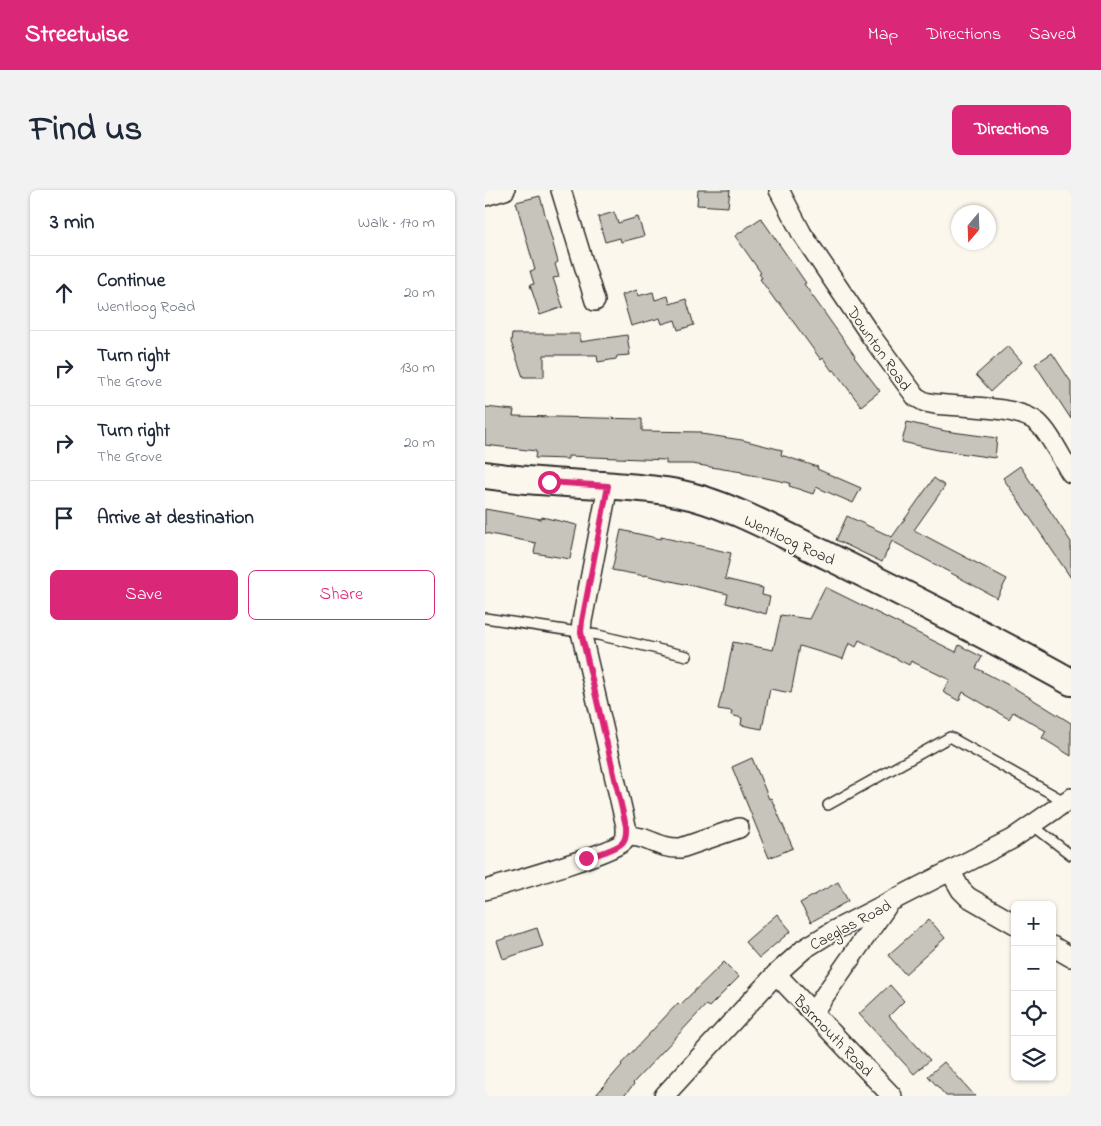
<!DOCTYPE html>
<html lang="en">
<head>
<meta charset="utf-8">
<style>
  :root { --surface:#fff; --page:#f2f2f3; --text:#1f2937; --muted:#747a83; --line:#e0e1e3; --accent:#db2777 }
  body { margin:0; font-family:"Indie Flower",sans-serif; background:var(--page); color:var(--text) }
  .controls { position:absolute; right:15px; bottom:15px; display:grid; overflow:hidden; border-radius:8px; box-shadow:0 1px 4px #0004 }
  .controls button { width:45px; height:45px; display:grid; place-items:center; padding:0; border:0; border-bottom:1px solid var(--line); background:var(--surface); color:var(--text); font:25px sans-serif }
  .compass { position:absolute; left:466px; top:15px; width:45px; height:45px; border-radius:50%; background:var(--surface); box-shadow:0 1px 4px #0004; rotate:199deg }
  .stop { position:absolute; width:15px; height:15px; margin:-11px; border:4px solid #db2777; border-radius:50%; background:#fff }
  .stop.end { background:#db2777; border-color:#fff; box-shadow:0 1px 5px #0008 }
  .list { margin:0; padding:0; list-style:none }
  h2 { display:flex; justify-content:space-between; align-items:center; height:65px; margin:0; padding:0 20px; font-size:21px }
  h2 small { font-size:16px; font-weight:400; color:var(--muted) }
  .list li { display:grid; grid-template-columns:32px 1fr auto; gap:15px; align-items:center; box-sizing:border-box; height:75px; padding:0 20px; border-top:1px solid var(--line) }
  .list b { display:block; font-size:19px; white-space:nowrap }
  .list p { margin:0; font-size:16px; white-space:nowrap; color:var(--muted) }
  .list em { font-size:16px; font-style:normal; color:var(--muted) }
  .actions { display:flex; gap:10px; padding:15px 20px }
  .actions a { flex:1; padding:11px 0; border:1px solid var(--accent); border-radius:8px; text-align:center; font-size:18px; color:var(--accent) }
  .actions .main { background:var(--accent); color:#fff }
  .icon { flex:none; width:28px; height:28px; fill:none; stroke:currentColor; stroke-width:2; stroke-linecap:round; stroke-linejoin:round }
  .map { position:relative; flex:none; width:586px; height:906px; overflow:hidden; border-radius:8px }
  header { display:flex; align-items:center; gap:30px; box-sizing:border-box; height:70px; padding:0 25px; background:var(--accent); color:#fff }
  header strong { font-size:24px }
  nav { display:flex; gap:28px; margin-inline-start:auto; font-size:18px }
  .intro { display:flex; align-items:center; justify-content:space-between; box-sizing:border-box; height:120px; padding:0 30px }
  h1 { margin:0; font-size:35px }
  .button { padding:12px 22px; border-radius:8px; background:var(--accent); color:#fff; font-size:18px; font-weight:700 }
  main { display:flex; gap:30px; padding:0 30px }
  aside { flex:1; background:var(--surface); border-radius:8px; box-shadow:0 1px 4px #0004 }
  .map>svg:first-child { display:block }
  .building { fill:#c7c4bc; stroke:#2b2b2b }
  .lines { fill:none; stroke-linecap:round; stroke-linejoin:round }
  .lane-casing { stroke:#2b2b2b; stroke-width:12 }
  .street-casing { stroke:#2b2b2b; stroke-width:22 }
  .secondary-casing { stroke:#2b2b2b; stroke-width:30 }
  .lane { stroke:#fbf7ec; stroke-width:9 }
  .street { stroke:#fbf7ec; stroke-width:19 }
  .secondary { stroke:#fbf7ec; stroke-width:26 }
  .route { stroke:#db2777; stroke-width:6 }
  .labels { text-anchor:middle; stroke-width:4; stroke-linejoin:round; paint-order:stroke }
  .street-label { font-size:16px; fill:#2b2b2b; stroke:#fbf7ec }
</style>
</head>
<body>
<header>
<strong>Streetwise</strong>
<nav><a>Map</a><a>Directions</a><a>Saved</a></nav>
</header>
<div class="intro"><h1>Find us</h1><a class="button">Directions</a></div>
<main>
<aside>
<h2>3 min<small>Walk · 170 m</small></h2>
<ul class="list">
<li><svg class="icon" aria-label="ahead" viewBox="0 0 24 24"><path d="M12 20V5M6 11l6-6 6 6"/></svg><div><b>Continue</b><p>Wentloog Road</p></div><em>20 m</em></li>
<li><svg class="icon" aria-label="right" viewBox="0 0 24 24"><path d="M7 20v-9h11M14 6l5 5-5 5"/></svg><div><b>Turn right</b><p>The Grove</p></div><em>130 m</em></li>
<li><svg class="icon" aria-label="right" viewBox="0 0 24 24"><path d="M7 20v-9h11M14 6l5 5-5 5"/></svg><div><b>Turn right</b><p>The Grove</p></div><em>20 m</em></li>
<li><svg class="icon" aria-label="arrive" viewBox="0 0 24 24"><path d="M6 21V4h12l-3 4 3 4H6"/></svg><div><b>Arrive at destination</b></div></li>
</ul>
<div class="actions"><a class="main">Save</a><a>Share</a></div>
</aside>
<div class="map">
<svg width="586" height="906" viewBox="0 0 586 906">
  <rect width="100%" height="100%" fill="#fbf7ec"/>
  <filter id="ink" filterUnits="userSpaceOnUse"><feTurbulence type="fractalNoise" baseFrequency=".02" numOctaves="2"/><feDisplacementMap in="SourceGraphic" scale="10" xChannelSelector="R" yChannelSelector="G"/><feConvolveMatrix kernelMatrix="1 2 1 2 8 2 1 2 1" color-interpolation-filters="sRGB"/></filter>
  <g filter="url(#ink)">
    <g class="building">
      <path d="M213,0H245L243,17L212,15Z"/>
      <path d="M55,6L73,72L70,74L74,87L68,88L78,117L55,125L45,95L49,94L45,81L50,80L31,12Z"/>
      <path d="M129,22L133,33L153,27L159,46L136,52L135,48L120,52L113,27Z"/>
      <path d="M276,28L321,93L319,94L370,166L369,167L395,201L376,216L349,180L347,181L338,168L336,170L294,112L292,113L275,89L277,88L274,84L276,83L250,46Z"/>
      <path d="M152,100L153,106L168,102L170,110L183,106L185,114L201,109L209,135L193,140L190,130L177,134L175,128L146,136L137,105Z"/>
      <path d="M27,144H95V152L142,145L145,165L132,166L131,169L113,172L112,165H59V187H38L26,152Z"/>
      <path d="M523,156L537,172L506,201L491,185Z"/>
      <path d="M567,163L586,192V229L550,174Z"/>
      <path d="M0,217L29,220L28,226L157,229V241L216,242V244L257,250L297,260L296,265L333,277L332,279L376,298L368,313L331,297L328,304L304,296L305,293L257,283V282L207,274H181V270L83,266V269L50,268L51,261L0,255Z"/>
      <path d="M422,232L460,241L512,248L510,268L453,260L417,252Z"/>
      <path d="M535,276L586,352V388L518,288Z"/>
      <path d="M449,288L460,296L429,340L522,389L512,408L407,351L397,372L351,350L362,326L407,347Z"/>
      <path d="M0,319L56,329L57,327L92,335L85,369L49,363L51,353L0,343Z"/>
      <path d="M136,340L176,349V347L246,363L240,389L278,398L277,405L285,407L281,424L241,413L243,404L160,385V386L127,380Z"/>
      <path d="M340,397L471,462L474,455L497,467L491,478L531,499L586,533V566L557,548L561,541L528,522L524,529L478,502L474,511L458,502L465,490L426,471L424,475L374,450L371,457L364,453L358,469L315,456L306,503L285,499L277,539L256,535L257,528L246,525L247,521L233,519L237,503H238L248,452L288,460L296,425L324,429Z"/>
      <path d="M267,568L284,609L286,608L308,658L284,668L247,577Z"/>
      <path d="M353,692L363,711L326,732L315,713Z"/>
      <path d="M292,724L306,741L274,768L260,752Z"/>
      <path d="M444,729L460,748L420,784L403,765Z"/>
      <path d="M52,738L58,756L18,769L12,751Z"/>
      <path d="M239,772L254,787L224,817L221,815L148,893L149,894L139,906H110L137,875L136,874L193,813L195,815Z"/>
      <path d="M405,795L419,811L404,826L445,870L429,884L374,824Z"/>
      <path d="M459,872L473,887L490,906H461L443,886Z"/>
    </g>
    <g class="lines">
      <g class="lane-casing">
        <g id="lane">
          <path d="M0,428L113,445L202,466"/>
          <path d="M343,615L465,547L581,612"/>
          <path d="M547,635L586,665"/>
        </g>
      </g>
      <g class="street-casing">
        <g id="street">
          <path d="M76,0L110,111"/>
          <path d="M294,0L317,44L386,146L431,207L440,212L450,214C475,217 533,216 552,232C565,243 576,268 586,283"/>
          <path d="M0,6L20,0"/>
          <path d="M141,645C146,646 152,647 157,648C171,653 181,659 196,658L254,638"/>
          <path d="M465,681L476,700L483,707L530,734"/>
          <path d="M0,700C20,694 131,662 139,651C142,647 141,641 141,636L96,442L97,431L123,296"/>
          <path d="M567,756L586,767"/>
          <path d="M291,784L407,906"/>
          <path d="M328,822L404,713"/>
          <path d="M179,906L291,784L319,759L348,741L527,649L586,608"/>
        </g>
      </g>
      <g class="secondary-casing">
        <path id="secondary" d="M0,285C39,291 78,293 117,295C142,297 167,298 192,303C241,312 299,345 345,367C426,407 507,448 586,492"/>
      </g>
      <use href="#lane" class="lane"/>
      <use href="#street" class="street"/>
      <use href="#secondary" class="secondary"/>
    </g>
  </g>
  <g class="lines" filter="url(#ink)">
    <path class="route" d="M64,292L123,296L97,431L96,442L141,636C141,641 142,647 138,652C133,659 111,665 101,668"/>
  </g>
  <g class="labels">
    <g class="street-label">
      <text transform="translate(395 158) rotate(55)" y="6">Downton Road</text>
      <text transform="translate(305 349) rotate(25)" y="6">Wentloog Road</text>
      <text transform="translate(365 734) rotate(-28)" y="6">Caeglas Road</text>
      <text transform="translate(349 845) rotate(46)" y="6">Barmouth Road</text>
    </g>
  </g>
</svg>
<div class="controls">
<button>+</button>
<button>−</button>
<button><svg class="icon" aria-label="locate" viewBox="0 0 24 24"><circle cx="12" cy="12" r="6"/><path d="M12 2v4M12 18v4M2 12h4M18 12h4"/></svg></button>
<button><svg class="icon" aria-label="layers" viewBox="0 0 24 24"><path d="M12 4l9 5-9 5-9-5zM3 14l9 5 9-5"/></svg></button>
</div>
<svg class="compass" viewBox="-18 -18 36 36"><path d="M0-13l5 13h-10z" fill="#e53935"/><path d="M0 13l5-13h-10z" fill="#747a83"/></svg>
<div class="stop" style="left:64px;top:292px"></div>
<div class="stop end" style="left:101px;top:668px"></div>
</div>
</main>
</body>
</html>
